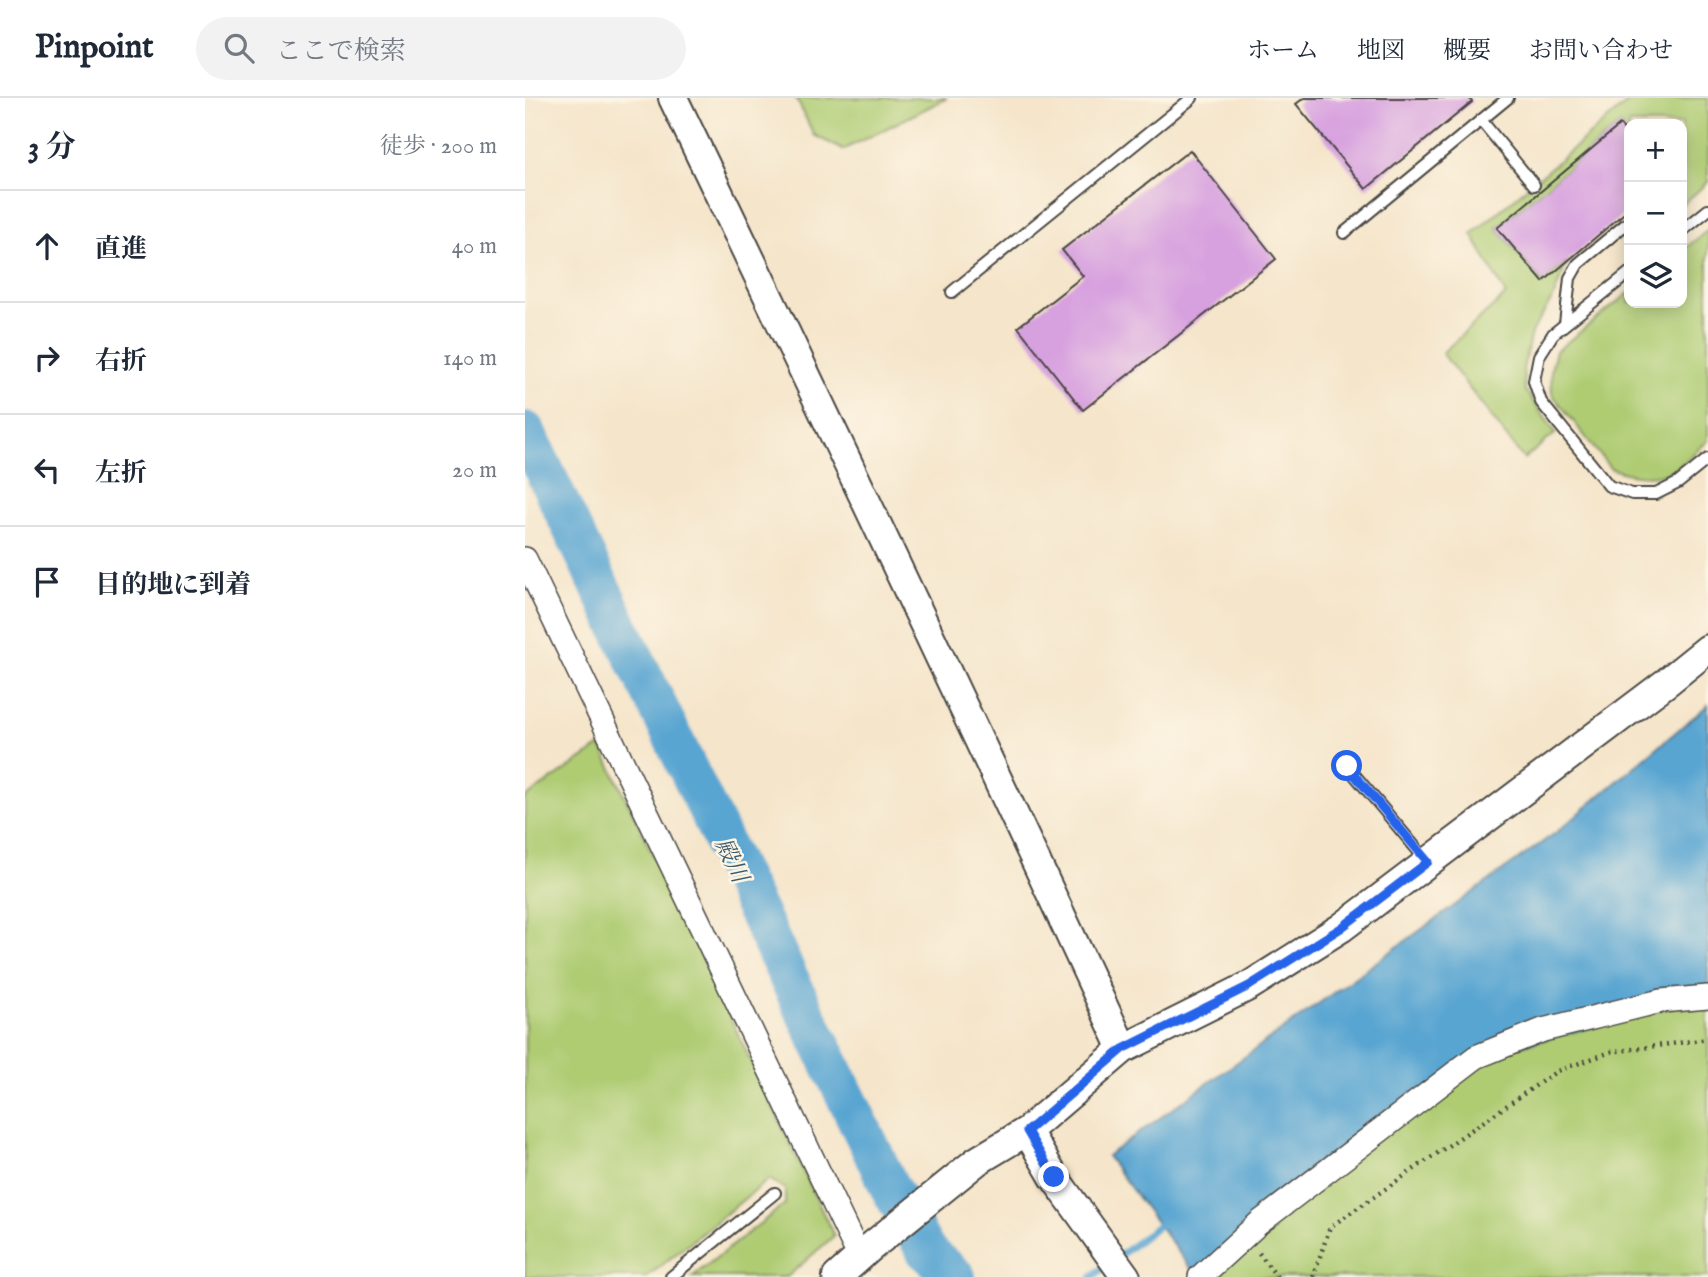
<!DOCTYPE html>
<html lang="ja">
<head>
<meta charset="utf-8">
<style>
  :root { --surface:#fff; --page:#f2f2f3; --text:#1f2937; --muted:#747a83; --line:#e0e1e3 }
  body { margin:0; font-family:"IM FELL English","Noto Serif JP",serif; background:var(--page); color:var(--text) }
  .controls { position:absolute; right:21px; top:21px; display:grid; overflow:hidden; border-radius:14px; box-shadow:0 4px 18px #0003 }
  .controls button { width:63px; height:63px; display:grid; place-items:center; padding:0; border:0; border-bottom:2px solid var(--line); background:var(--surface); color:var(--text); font:35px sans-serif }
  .stop { position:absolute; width:21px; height:21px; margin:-16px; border:5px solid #2563eb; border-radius:50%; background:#fff }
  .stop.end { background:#2563eb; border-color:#fff; box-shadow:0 2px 7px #0008 }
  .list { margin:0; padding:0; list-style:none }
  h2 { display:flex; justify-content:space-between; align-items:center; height:91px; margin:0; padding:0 28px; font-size:30px }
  h2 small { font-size:23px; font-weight:400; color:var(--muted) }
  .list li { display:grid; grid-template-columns:46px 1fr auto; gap:21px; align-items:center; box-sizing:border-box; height:112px; padding:0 28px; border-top:2px solid var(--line) }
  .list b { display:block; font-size:26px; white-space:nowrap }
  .list em { font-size:23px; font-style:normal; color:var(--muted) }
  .icon { flex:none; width:38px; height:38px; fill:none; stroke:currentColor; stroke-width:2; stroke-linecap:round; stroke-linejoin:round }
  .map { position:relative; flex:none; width:1183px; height:1179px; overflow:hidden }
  header { display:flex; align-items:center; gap:42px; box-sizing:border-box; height:98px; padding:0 35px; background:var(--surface); border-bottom:2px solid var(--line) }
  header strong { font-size:33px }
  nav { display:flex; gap:38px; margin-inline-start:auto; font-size:24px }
  .search { width:490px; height:63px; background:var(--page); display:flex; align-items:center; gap:18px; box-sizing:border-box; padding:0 24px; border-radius:38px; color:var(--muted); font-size:26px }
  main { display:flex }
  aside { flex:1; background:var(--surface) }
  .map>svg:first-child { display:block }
  .green { fill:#afcc73; stroke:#6d7c4f; stroke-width:2 }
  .water { fill:#59a5d2; stroke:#42687e; stroke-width:2 }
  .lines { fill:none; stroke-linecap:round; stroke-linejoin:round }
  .stream { stroke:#59a5d2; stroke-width:7 }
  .river { stroke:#59a5d2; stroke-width:40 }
  .building { fill:#d7a0df }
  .service-casing { stroke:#494743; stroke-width:14 }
  .minor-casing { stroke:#494743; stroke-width:26 }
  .tertiary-casing { stroke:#494743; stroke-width:32 }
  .path { stroke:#494743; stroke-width:4.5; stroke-dasharray:2 5; stroke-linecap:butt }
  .service { stroke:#fff; stroke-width:10 }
  .minor { stroke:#fff; stroke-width:23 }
  .tertiary { stroke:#fff; stroke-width:28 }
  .route { stroke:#2563eb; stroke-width:9 }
  .labels { text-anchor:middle; stroke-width:5; stroke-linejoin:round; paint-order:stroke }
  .water-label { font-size:23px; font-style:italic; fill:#3d5c6e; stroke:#fcf5e5 }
</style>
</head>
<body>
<header>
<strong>Pinpoint</strong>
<div class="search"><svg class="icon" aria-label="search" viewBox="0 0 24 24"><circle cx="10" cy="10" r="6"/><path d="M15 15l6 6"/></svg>ここで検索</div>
<nav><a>ホーム</a><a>地図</a><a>概要</a><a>お問い合わせ</a></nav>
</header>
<main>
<aside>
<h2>3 分<small>徒歩 · 200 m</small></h2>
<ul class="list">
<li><svg class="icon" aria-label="ahead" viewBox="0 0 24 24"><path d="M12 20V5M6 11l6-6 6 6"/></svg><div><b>直進</b></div><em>40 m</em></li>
<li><svg class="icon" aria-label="right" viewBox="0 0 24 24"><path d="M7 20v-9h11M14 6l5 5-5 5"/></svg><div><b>右折</b></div><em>140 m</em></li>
<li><svg class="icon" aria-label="left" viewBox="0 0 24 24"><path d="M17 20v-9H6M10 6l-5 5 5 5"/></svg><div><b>左折</b></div><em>20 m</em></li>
<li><svg class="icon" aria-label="arrive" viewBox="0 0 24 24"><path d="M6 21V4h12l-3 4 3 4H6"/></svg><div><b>目的地に到着</b></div></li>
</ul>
</aside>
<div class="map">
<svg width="1183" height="1179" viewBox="0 0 1183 1179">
  <rect width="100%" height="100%" fill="#fcf5e5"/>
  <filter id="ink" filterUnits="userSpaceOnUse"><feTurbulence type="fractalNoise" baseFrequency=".0143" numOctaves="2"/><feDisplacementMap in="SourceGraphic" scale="14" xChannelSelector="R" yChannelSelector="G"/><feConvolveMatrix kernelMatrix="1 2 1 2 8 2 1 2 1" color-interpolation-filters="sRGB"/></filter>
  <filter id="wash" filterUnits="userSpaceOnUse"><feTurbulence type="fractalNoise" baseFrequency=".00686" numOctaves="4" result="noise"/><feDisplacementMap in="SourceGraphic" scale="28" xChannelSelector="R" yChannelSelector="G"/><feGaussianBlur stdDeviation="1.57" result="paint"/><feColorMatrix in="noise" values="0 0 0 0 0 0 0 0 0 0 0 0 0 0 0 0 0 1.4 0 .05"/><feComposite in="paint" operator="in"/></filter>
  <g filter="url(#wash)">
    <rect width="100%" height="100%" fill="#f5e5ca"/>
    <g class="green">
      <path d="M271,0H422L318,52L289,37Z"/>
      <path d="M1108,0H1183V84L1157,107V26H1104V37L1095,27L972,130L1017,184L1042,164L1029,198L1006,235L998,271L1000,292L1031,335L999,361L917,255L981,197L947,136Z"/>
      <path d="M1183,132V343C1173,351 1155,370 1144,374C1126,381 1102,377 1085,370L1027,296L1026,272L1031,253L1104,195V205H1157V153Z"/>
      <path d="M76,648L309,1138L262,1179H167L260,1106V1091L244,1081L122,1179H0V700Z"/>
      <path d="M1183,899V1179H675L951,959Z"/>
    </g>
    <path class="water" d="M1183,607V899L951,959L672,1179L582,1058L1033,733Z"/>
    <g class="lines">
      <g class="stream">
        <path d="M593,1159L639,1123"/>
        <path d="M567,1179L583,1166"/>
      </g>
      <path class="river" d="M0,333L365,1090L401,1153L431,1179"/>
    </g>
    <g id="blocks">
      <g class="building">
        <path d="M779,0H944L947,4L841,91L771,6Z"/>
        <path d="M1095,27L1104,37V111L1018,184L972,130Z"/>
        <path d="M665,52L751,161L558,312L493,229L558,178L537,152Z"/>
      </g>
    </g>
  </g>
  <g filter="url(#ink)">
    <use href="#blocks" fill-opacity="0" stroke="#494743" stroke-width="2"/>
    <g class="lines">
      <g class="service-casing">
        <g id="service">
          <path d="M956,22L1009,87"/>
          <path d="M1157,133L1183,112"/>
          <path d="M819,135L983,0"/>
          <path d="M1104,175L1028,236L1014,258L1009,283L1016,304L1084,388L1107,396H1131L1153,385L1183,361"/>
          <path d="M427,194L667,0"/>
          <path d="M1040,226L1045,180L1053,166L1101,126L1104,125"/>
          <path d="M822,668L901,762"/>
          <path d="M146,1179L250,1095"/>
        </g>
      </g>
      <g class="minor-casing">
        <g id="minor">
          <path d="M0,461L335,1160"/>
          <path d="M675,1179L734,1125L951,959L1018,932L1136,903L1183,899"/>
        </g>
      </g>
      <g class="tertiary-casing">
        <g id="tertiary">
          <path d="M148,0C300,316 451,632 598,951"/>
          <path d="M502,1033L529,1079L601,1179"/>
          <path d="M312,1179L347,1148L452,1063L502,1033L598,951L724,888L816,830L1142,584L1183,551"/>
        </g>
      </g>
      <g class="path">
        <path d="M734,1155L752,1179"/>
        <path d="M788,1179L805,1129L1032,973L1086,954L1183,941"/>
      </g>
      <use href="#service" class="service"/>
      <use href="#minor" class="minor"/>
      <use href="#tertiary" class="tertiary"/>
    </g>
  </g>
  <g class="lines" filter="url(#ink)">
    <path class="route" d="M529,1079L502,1033L598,951L724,888L816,830L903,764L822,668"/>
  </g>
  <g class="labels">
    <g class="water-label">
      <text transform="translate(207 762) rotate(64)" y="8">殿川</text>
    </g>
  </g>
</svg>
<div class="controls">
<button>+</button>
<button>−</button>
<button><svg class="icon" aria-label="layers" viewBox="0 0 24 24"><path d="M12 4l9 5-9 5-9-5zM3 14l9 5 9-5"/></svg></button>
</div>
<div class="stop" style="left:822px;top:668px"></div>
<div class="stop end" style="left:529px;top:1079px"></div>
</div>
</main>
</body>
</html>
